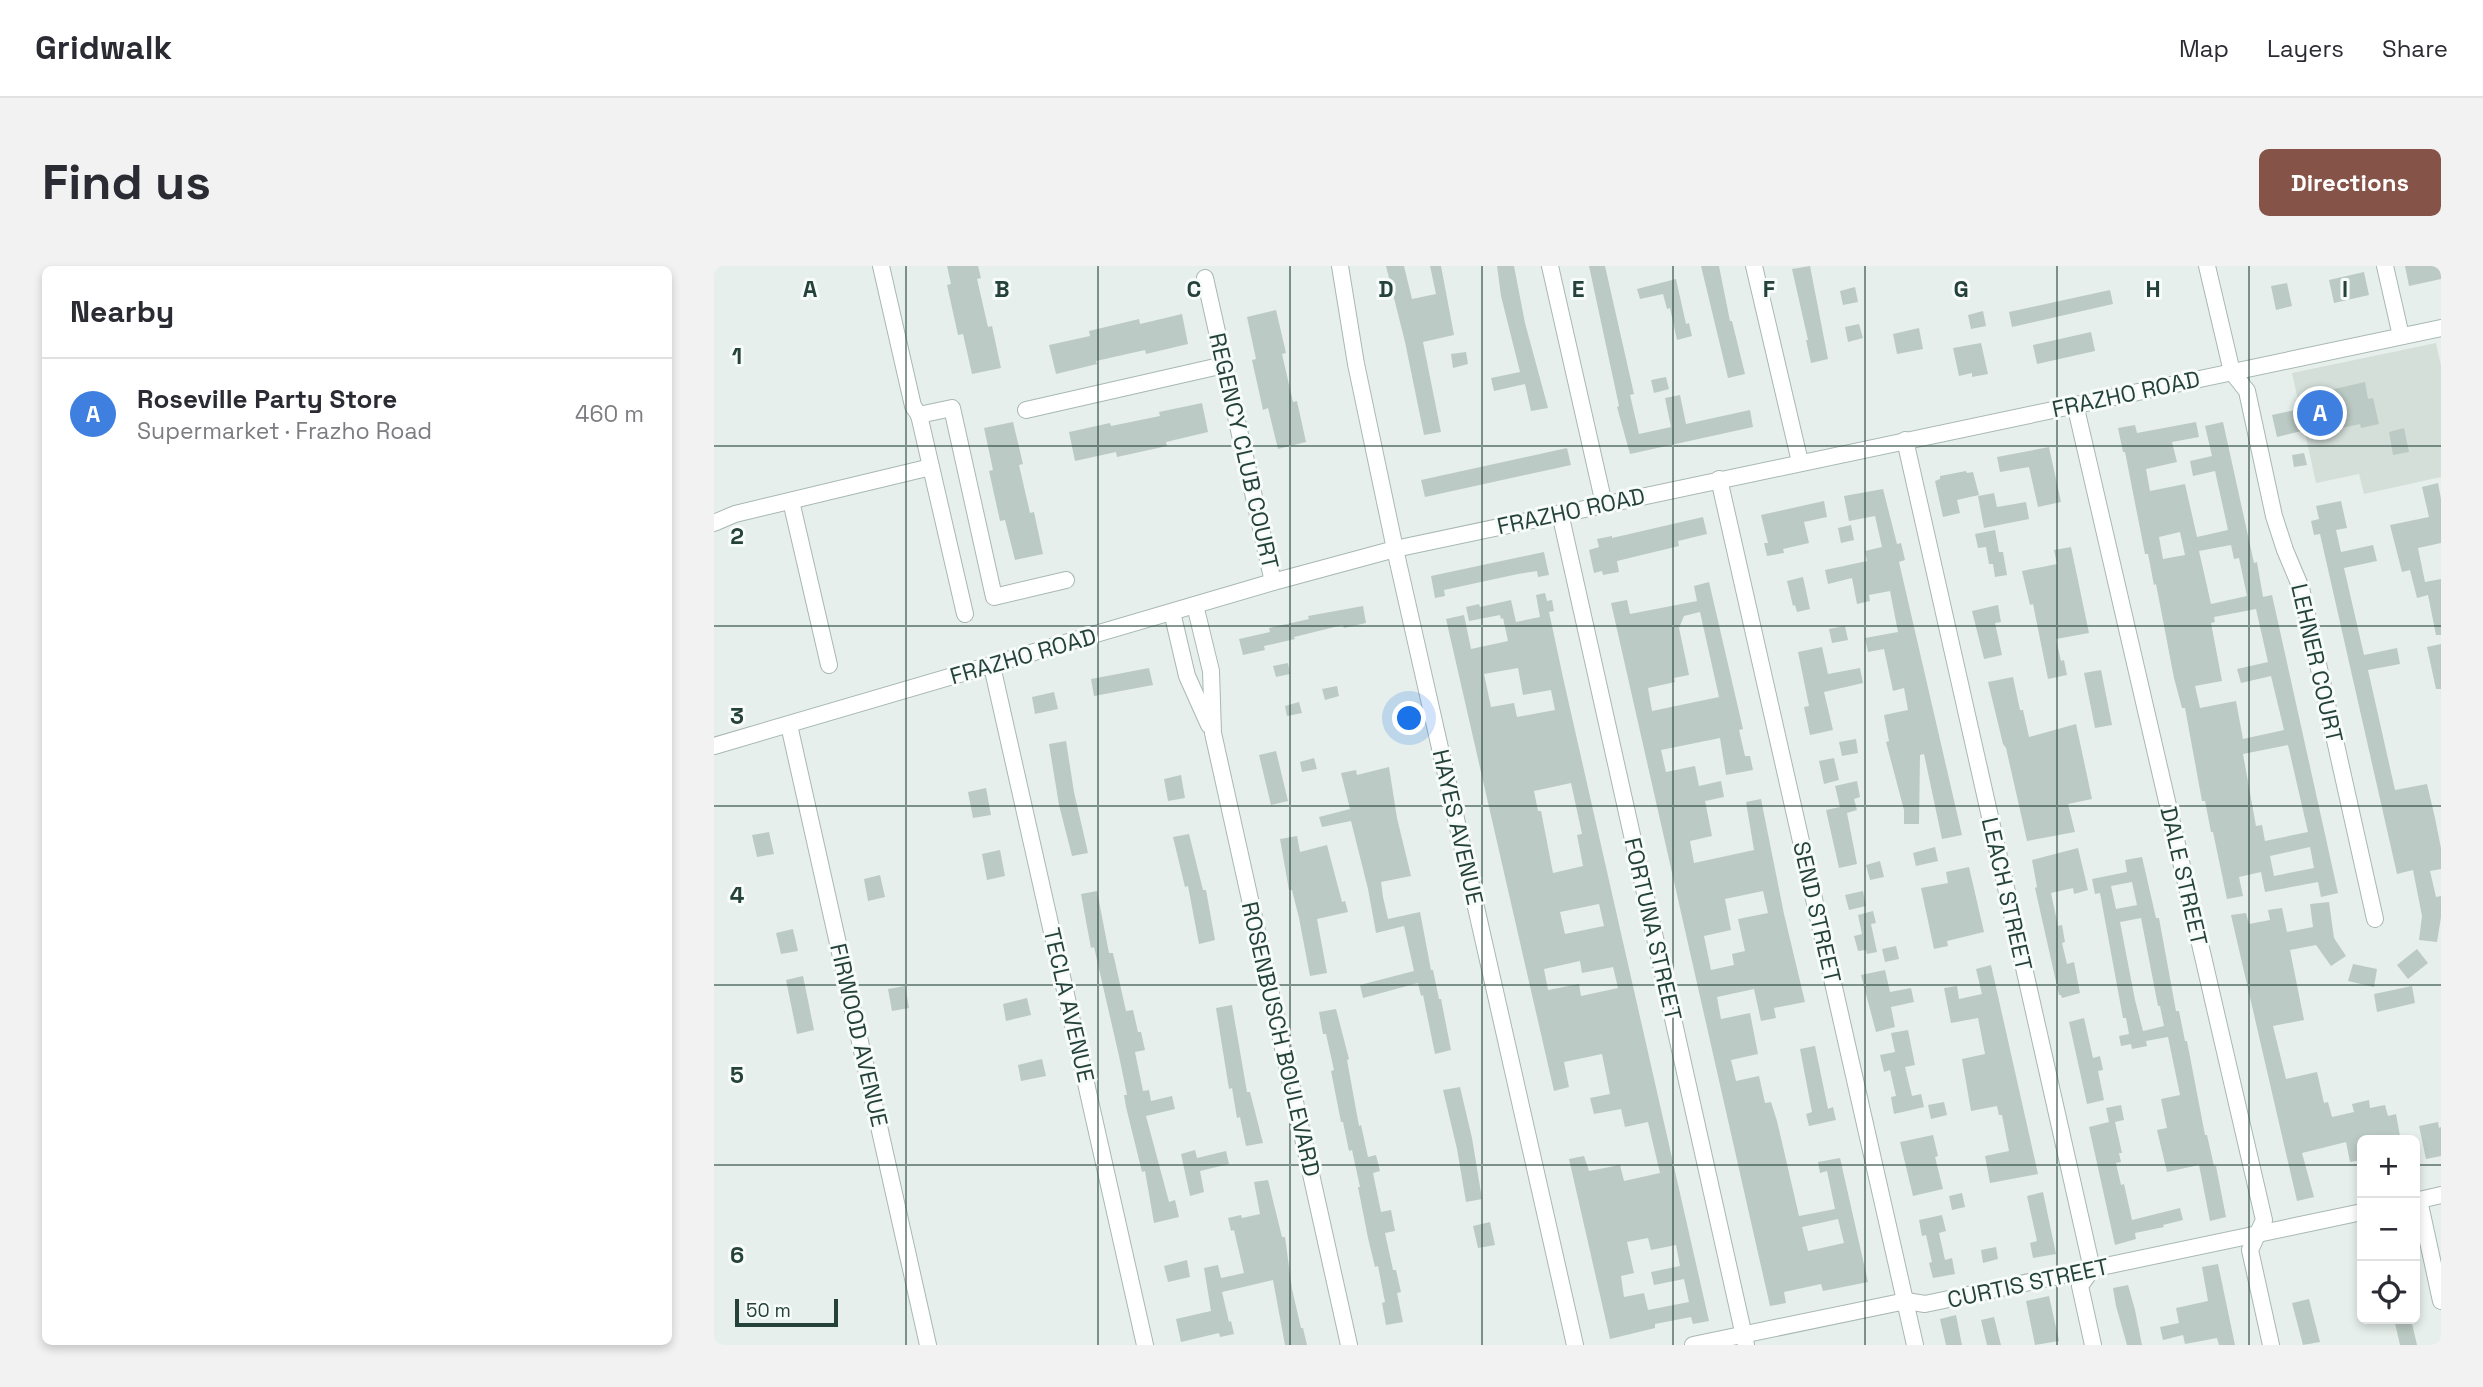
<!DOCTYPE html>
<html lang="en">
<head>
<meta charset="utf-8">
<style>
  :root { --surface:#fff; --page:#f2f2f3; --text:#2b2b33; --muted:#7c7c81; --line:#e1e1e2; --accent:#855347 }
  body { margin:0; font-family:"Space Grotesk",sans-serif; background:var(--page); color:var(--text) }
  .controls { position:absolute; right:21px; bottom:21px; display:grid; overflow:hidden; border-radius:10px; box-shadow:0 4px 10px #0003 }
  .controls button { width:63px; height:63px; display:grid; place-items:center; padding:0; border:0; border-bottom:2px solid var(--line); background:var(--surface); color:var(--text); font:35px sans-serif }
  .scale { position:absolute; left:21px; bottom:18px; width:103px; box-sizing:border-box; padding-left:7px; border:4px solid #24423a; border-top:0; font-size:19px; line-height:24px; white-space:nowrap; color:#24423a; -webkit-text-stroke:5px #f7fbf9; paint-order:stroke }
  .you { position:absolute; left:696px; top:453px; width:24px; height:24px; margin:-18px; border:5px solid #fff; border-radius:50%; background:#1a73e8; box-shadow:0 0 0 10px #1a73e833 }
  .badge { display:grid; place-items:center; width:46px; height:46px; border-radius:50%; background:var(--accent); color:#fff; font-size:23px; font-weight:700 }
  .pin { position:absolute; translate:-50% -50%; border:4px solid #fff; box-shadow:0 2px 7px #0006 }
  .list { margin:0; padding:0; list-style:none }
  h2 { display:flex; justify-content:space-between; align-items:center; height:91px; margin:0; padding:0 28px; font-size:30px }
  h2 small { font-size:23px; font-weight:400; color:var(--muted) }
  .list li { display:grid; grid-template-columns:46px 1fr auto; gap:21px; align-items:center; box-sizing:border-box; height:112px; padding:0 28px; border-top:2px solid var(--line) }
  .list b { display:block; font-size:26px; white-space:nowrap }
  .list p { margin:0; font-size:23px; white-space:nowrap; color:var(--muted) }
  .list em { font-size:23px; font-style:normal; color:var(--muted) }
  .icon { flex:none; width:38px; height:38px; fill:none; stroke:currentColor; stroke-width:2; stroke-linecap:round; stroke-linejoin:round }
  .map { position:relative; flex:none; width:1727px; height:1079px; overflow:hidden; border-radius:10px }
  header { display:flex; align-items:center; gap:42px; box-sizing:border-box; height:98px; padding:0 35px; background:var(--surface); border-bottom:2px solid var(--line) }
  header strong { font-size:33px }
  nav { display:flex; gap:38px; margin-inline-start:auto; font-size:24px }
  .intro { display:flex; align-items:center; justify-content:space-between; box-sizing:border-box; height:168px; padding:0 42px }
  h1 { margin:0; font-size:49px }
  .button { padding:18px 32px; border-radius:10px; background:var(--accent); color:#fff; font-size:24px; font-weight:700 }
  main { display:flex; gap:42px; padding:0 42px }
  aside { flex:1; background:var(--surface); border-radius:10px; box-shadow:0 4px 10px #0003 }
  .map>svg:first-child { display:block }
  .built { fill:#d4dfda }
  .building { fill:#bbcac4; fill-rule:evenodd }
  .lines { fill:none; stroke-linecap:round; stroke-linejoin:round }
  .minor-casing { stroke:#a8b8b2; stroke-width:18 }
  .minor { stroke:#fff; stroke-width:16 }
  .grid { fill:none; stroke:#24423a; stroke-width:2; stroke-opacity:0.55 }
  .labels { text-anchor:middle; stroke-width:6; stroke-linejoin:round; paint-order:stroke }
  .street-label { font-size:23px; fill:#24423a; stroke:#f7fbf9 }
  .grid-label { font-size:23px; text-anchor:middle; font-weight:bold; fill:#24423a; stroke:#f7fbf9; stroke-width:6; stroke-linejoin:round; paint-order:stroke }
</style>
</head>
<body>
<header>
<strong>Gridwalk</strong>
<nav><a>Map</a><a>Layers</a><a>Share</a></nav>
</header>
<div class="intro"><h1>Find us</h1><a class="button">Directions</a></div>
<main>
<aside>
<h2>Nearby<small></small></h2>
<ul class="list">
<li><span class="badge" style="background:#3f7fe0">A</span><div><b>Roseville Party Store</b><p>Supermarket · Frazho Road</p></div><em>460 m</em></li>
</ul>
</aside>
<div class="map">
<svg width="1727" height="1079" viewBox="0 0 1727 1079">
  <rect width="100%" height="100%" fill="#e6efeb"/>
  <path class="built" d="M1722,77L1727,100V211L1650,228L1645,208L1602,217L1578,107Z"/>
  <g class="building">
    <path d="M233,0H264L267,12L263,13L274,61L278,60L287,102L258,108L249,68L244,69L233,19L237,18Z"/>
    <path d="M672,0H690L698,33L722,28L716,0H727L740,69L709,76L727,166L710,169L691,76Z"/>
    <path d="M783,0H800L811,57L834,142L817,145L811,118L780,125L777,112L806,106L787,30Z"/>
    <path d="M875,0H891L920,128L916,129L925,168L957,161L951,132L966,129L972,158L1036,144L1039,161L916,188L903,141L905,140Z"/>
    <path d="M987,0H1005L1016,55H1018L1031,108L1014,112Z"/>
    <path d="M1096,0L1114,93L1097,97L1092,74H1094L1078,3Z"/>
    <path d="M1691,0H1727V13L1695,20Z"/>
    <path d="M1650,6L1655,29L1620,37L1615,14Z"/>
    <path d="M962,13L972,58L975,57L978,70L963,74L956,42L953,43L949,28L926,33L923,23Z"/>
    <path d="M1573,17L1578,40L1562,44L1557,20Z"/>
    <path d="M1141,21L1144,36L1129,39L1126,25Z"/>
    <path d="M1396,24L1399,38L1298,61L1295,46Z"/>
    <path d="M562,44L572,87L568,88L579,136L583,135L592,176L564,183L554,142L549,144L538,94L542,93L533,51Z"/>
    <path d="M1269,45L1272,60L1257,63L1254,49Z"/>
    <path d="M468,48L474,78L432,88L431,84L382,95L383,98L342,108L335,79L376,70L375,65L425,53L426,58Z"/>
    <path d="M1145,58L1149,72L1134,76L1131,61Z"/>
    <path d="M1205,62L1209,83L1183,88L1179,68Z"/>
    <path d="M1377,66L1381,85L1323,98L1319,79Z"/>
    <path d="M1267,77L1274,108L1258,111V107L1245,110L1239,82Z"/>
    <path d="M752,86L754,98L739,102L737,88Z"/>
    <path d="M952,111L955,123L940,127L937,114Z"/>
    <path d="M1651,116L1654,133L1659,132L1665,158L1647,162L1646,158L1597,169L1596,163L1563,171L1558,149L1591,142L1589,130Z"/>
    <path d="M488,137L494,166L452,176L453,180L403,191L402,186L361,195L355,166L396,157L397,160L446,150L445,146Z"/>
    <path d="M299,156L309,198L305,199L316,247L320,246L329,288L301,294L291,254L286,255L275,205L279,204L270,162Z"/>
    <path d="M1482,156L1485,171L1458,176L1463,196L1432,203L1436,225L1471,218L1483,271L1514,264L1501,205L1479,210L1476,195L1498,190L1491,160L1509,156L1540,297L1543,296L1549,331L1558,329L1624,627L1607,631L1604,616L1551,626L1547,606L1525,611L1529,630L1513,633L1499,566H1497L1491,535H1488L1471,442H1468L1460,412L1442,318L1440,319L1434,288H1431L1411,186H1409L1404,162L1421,159L1423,167ZM1466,266L1471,289L1449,293L1445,271ZM1517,279L1520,293L1525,292L1533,330L1497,338L1485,285ZM1542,343L1554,396L1523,403L1527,417L1557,410L1570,464L1529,473L1522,435L1486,442L1481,420L1508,415L1497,357L1501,356L1500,351ZM1574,479L1594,566L1551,575L1548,559L1542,560L1529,488ZM1596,581L1600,602L1560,610L1556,590Z"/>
    <path d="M1690,162L1695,186L1679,189L1675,166Z"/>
    <path d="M1335,181L1347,236L1324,241L1315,201L1286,206L1283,191Z"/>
    <path d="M853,182L857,199L711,231L707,214Z"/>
    <path d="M1590,187L1593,199L1580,201L1578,189Z"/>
    <path d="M1252,205L1253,207L1259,206L1265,229L1243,234L1246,247L1229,251L1221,215L1226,213V210Z"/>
    <path d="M1724,217L1727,233V277L1704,282L1711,316L1727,313V369H1722L1714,329L1703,332L1696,304L1688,306L1676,259L1715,251L1708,221Z"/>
    <path d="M1169,223L1183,278L1187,277L1191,294L1185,296L1248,569L1228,573L1210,488L1206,489L1205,558H1190V544L1172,476L1175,475L1170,449L1194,444L1190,422L1179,425L1170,383L1154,386L1151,372L1184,366L1176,325L1155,329L1156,335L1143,338L1138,312L1114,318L1111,304L1153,295L1151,285L1168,281L1161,250L1135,255L1130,230Z"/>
    <path d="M1280,227L1283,241L1312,236L1315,253L1270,262L1264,230Z"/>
    <path d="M1110,235L1113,251L1090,256L1095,277L1069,283L1070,287L1053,290L1050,277H1054L1047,249Z"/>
    <path d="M1627,235L1633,262L1622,264L1627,286L1659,279L1663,295L1630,302L1650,389L1683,382L1686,398L1654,404L1681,524L1713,518L1721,552L1727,582V603L1716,605L1722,631L1727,630V651L1723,676L1705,674L1708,650L1699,604L1683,608L1606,268L1600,269L1597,255L1605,253L1602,240Z"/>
    <path d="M989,251L993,268L964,275L965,280L903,295L905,306L889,309L888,305L880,307L875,284L885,281L883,273L898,270V272Z"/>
    <path d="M1137,259L1140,274L1127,277L1124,262Z"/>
    <path d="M1281,264L1285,286H1289L1293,309L1281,311L1279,298H1275L1272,281L1264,282L1261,268Z"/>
    <path d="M1357,281L1375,367L1342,373L1347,395L1350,394L1353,409L1334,413L1319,338L1316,339L1308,305L1343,298L1340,284Z"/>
    <path d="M830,286L835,309L824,311L823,305L804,308L730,324L731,330L721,332L717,310Z"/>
    <path d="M1089,311L1096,343L1083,346L1081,339L1079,340L1073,315Z"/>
    <path d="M995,316L1029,463L1025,464L1031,490H1036L1039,504L1012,509L1006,472L947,484L952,506L981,500L985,520L1007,515L1010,531L991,535L998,570L976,575L980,597L1040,584L1032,536L1047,533L1070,648L1091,736L1060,742L1062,752L1047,755L1040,723L1003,731L1007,753L1036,747L1044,788L1017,794L1022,815L1045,810L1051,837L1057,836L1063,855L1085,950L1121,943L1113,905L1106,907L1104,896L1126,892L1154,1016L1109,1025L1107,1018L1070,1026L1072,1037L1056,1040L897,337L913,334L916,348L983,335L980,320ZM986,346L1005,431L938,445L934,422L961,416L960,412L975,409L965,362L970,350ZM1049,625L1054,647L1024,653L1031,685L1018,688L1020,699L997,704L990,670L1017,664L1011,633ZM1124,953L1130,977L1094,985L1088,961Z"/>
    <path d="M831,327L833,335L838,334L840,345L835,346L850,416L995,1055L979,1058L977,1051L941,1058V1062L896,1073L855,893L870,890L875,905L906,899L910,915L946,907L941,886L934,856L911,861L907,843L880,848L876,832L896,828L888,788L850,796L855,821L840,825L732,353L750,349L757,383L794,375L789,352L787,353L786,349L755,355L752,341L765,338L766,341L797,334L802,356L826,351L822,329ZM804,402L809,429L837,424L841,444L803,451L800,437L777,441L770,408ZM857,517L868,568L863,569L869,600L839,607L827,545H824L820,525ZM885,638L890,660L851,668L846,646ZM866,695L868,707L899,701L904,722L867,730L865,718L834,724L830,703ZM934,972L937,984L962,979L966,1000L937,1006L940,1019L970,1013L975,1036L934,1044L930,1027L910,1031L907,1010L920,1007L913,976Z"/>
    <path d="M1284,339L1287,356L1281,357L1288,389L1270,393L1258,345Z"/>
    <path d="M649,340L652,357L630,362L629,359L580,371L581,373L550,380L551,384L529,389L525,373L556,366L555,362L595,353L594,350Z"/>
    <path d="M1131,360L1134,374L1118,377L1115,363Z"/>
    <path d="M1727,378V423H1722L1713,381Z"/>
    <path d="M1108,381L1114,408L1146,402L1149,417L1110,426L1119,464L1096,469L1090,441L1095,440L1084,386Z"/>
    <path d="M574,397L576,408L562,411L559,400Z"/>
    <path d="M435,402L439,419L380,430L377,413Z"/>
    <path d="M1387,404L1398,459L1381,462L1370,407Z"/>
    <path d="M1299,411L1306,444H1309L1315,471L1362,458L1378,533L1354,538L1361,566L1313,575L1292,482L1289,478L1274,416Z"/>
    <path d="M623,420L625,430L611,434L608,423Z"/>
    <path d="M340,426L344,443L321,448L318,431Z"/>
    <path d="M585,436L588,447L573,450L571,440Z"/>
    <path d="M1142,473L1144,487L1128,490L1125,476Z"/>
    <path d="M352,475L360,526L374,587L358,590L345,539L335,478Z"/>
    <path d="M562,485L574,535L557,539L545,489Z"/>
    <path d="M600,492L603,503L588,506L586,496Z"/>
    <path d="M1120,492L1125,514L1110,518L1105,495Z"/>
    <path d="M675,501L683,552L697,610L667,616L669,631L674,653L706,646L717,704H719L725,733H727L737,784L721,788L709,729L707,730L704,717L649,732L646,719L700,705L690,660L662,667L654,623L637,555L608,561L605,551L636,543L627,507L642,504L643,509Z"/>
    <path d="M467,509L471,532L454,535L450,513Z"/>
    <path d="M1143,515L1146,531L1140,533L1143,544L1133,547L1143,598L1125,602L1112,544L1126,541L1121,520Z"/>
    <path d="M272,522L277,549L259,552L254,526Z"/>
    <path d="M55,566L60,588L43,591L38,569Z"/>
    <path d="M475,568L489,624H492L501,674L485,678L474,620L471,621L459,571Z"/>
    <path d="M583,570L586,586L613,579L628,636L631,635L634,646L603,653L613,707L596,710L585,652L578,624H575L566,573Z"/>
    <path d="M1221,581L1224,595L1202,600L1199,587Z"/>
    <path d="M1364,582L1374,624L1360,628L1359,622L1337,627L1344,660L1348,659L1351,676L1348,677L1353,698L1360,696L1366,727L1348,732L1347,729H1345L1321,622L1323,621L1318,594Z"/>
    <path d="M286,584L291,610L273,614L268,588Z"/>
    <path d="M1428,591L1442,652H1445L1462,745H1465L1471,775H1473L1491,869H1493L1500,900H1502L1512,951L1496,955L1485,899L1453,906L1443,864L1453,862L1447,833L1466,829L1454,771L1432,775L1433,780L1418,783L1417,778L1407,780L1405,770L1415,768L1412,752H1409L1386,627L1381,628L1378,613L1413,606L1411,594ZM1418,616L1423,639L1402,643L1397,620ZM1427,652L1444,740H1446L1450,760L1429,765L1421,734L1406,656Z"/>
    <path d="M1166,595L1170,611L1156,614L1152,599Z"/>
    <path d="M1255,601L1270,666L1233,675L1234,680L1220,683L1207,622L1234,617L1232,606Z"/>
    <path d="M166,609L171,631L154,635L150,613Z"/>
    <path d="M383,625L395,687H399L412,745L419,744L424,766H427L431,784L421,786L429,825L435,824L437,835L458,830L461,843L432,850L455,936L461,934L465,951L440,957L431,905L428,906L412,841L410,829H413L405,790L380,681L377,682L367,628Z"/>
    <path d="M1149,625L1152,640L1135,644L1131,629Z"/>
    <path d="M1615,636L1620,672L1632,690L1617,700L1602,679L1576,684L1590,754L1559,760L1572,813L1603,806L1610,837L1614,836L1618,851L1640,846L1638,838L1655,834L1656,842L1671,839L1674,850L1682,848L1686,870L1678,871L1679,874H1648V894L1636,896L1632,876L1588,887L1600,931L1583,935L1517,649L1532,647L1535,658L1556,654L1554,644L1568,642L1573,666L1599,661L1596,638Z"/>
    <path d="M1159,645L1162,657L1157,658L1163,686L1153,688L1152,684L1144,685L1140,670L1148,668L1144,649Z"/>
    <path d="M79,663L84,685L67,688L62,667Z"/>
    <path d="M1182,680L1185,693L1171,696L1168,683Z"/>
    <path d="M1703,683L1714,697L1694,713L1683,699Z"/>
    <path d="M1639,698L1663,703L1660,721L1634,715Z"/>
    <path d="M1277,699L1324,908L1276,917L1271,890L1295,885L1288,849H1285L1283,840L1257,845L1248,793L1271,788L1264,752L1237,757L1230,722L1243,720L1245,733L1268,728L1262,703Z"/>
    <path d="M1171,704L1176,726L1197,722L1200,736L1177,741L1181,761L1162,766L1147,709Z"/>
    <path d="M89,710L100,764L83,768L72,714Z"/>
    <path d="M191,720L195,742L178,745L174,723Z"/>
    <path d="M1698,720L1701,737L1663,746L1660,728Z"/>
    <path d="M313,732L317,749L292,755L289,738Z"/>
    <path d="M518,739L533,826H536L549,877L532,880L526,851L523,852L518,822L515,823L502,742Z"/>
    <path d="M622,743L635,793L633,794L645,860L647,859L654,891L662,889L666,905L659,907L667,946L677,944L681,965L671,967L679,1004H682L687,1026L683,1027L689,1056L672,1059L668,1037L671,1036L664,1000L661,1001L654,972L644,921H646L638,884L635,885L629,856H627L617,805L620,804L612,768H609L605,746Z"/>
    <path d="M1370,752L1379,792L1386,790L1389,804L1384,805L1390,834L1373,838L1355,756Z"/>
    <path d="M1194,764L1201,799L1191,801L1198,830L1207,828L1210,841L1180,848L1177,831L1182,830L1176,804L1170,806L1166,789L1181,786L1177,767Z"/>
    <path d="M1101,780L1114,843L1119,841L1122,854L1095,860L1092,848L1098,846L1086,783Z"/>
    <path d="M328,793L332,810L307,815L304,799Z"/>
    <path d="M746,821L758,872L768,933L752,936L743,883L729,824Z"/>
    <path d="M1230,836L1233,849L1217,853L1214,839Z"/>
    <path d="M1407,839L1410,854L1401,856L1408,887H1405L1407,896L1402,897L1407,919L1410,918L1418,954L1466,942L1469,954L1449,959L1450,961L1421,967L1422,973L1401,979L1375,861L1395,856L1392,842Z"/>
    <path d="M1724,856L1725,862L1727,861V890L1712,893L1705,860Z"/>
    <path d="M1219,869L1224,890L1221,891L1229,923L1199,930L1186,876Z"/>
    <path d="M481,884L483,892L512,885L515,898L486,905L490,926L476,930L467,888Z"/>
    <path d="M554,914L568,971H571L578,1023L587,1062H589L593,1079H571L559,1014L508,1026L515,1056L517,1055L520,1068L506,1071L505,1067L467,1076L462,1053L497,1045L490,1002L504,999L507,1012L530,1007L520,964L517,965L514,952L527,949L528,952L546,948L540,916Z"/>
    <path d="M1329,926L1342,988L1319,992L1316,977L1323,975L1313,930Z"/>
    <path d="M1248,927L1251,941L1238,944L1235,930Z"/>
    <path d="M1228,949L1232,965L1225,967L1231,994L1238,992L1241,1008L1219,1012L1215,997L1218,996L1212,969L1208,970L1205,954Z"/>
    <path d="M776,956L781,979L764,982L759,960Z"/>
    <path d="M1282,981L1284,993L1269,997L1267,984Z"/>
    <path d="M473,994L476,1011L454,1016L450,1000Z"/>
    <path d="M1504,998L1521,1079H1505L1503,1072L1471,1078L1469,1069L1449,1074L1446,1061L1465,1057L1462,1042L1494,1035L1488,1001Z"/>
    <path d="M1414,1019L1421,1044L1428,1079H1413L1402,1040L1399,1022Z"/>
    <path d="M1335,1030L1345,1075L1321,1079L1312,1035Z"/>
    <path d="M1595,1033L1606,1076L1589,1079L1578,1037Z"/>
    <path d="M1242,1049L1248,1079H1232L1226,1053Z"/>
    <path d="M1280,1051L1287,1079H1273L1267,1054Z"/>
    <path d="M1680,1053H1697L1703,1079H1686Z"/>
  </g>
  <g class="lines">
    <g class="minor-casing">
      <g id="minor">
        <path d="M167,0L199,140L205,149L238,142L280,331L352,314"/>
        <path d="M626,0L642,98L681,283L861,1079"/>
        <path d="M836,0L890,238"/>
        <path d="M1040,0L1086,196"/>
        <path d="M1493,0L1518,106L1533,125L1560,250L1571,284L1587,322L1661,653"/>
        <path d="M1671,0L1687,70"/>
        <path d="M491,12L559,316"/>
        <path d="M1361,138L1550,954L1536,984L1557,1079"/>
        <path d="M312,144L510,99"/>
        <path d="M205,149L251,348"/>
        <path d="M1191,174L1378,1003L1366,1020L1379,1079"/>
        <path d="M1005,213L1201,1079"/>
        <path d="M77,235L115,399"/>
        <path d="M846,247L1032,1079"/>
        <path d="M0,257L21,248L217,201"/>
        <path d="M481,339L497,405L499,467L635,1079"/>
        <path d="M458,346L473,410L495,459"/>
        <path d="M278,400L431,1079"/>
        <path d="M75,459L214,1079"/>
        <path d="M0,480L559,316L681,283L1727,62"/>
        <path d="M1705,934L1727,1035"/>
        <path d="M1701,935L1727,929"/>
        <path d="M979,1079L1192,1035L1211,1038L1648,946"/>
      </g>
    </g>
    <use href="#minor" class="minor"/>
  </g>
  <path class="grid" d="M192,0V1079M384,0V1079M576,0V1079M768,0V1079M959,0V1079M1151,0V1079M1343,0V1079M1535,0V1079M0,180H1727M0,360H1727M0,540H1727M0,719H1727M0,899H1648M1701,899H1727"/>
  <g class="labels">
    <g class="street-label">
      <text transform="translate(1412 128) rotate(-12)" y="8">FRAZHO ROAD</text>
      <text transform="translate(530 185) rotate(77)" y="8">REGENCY CLUB COURT</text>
      <text transform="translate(857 245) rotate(-12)" y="8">FRAZHO ROAD</text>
      <text transform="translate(309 390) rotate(-16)" y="8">FRAZHO ROAD</text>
      <text transform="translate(1603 397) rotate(77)" y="8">LEHNER COURT</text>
      <text transform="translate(744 561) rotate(77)" y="8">HAYES AVENUE</text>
      <text transform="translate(1470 610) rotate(77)" y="8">DALE STREET</text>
      <text transform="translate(1293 628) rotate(77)" y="8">LEACH STREET</text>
      <text transform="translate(1103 646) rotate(77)" y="8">SEND STREET</text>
      <text transform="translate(939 663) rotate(77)" y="8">FORTUNA STREET</text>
      <text transform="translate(355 739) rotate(77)" y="8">TECLA AVENUE</text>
      <text transform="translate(145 769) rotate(77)" y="8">FIRWOOD AVENUE</text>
      <text transform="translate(567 773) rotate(77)" y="8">ROSENBUSCH BOULEVARD</text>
      <text transform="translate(1314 1017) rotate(-12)" y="8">CURTIS STREET</text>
    </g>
  </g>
  <g class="grid-label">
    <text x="96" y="31">A</text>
    <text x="288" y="31">B</text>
    <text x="480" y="31">C</text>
    <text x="672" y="31">D</text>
    <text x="864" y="31">E</text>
    <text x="1055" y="31">F</text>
    <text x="1247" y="31">G</text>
    <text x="1439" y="31">H</text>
    <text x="1631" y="31">I</text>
    <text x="23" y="98">1</text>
    <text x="23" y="278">2</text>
    <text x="23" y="458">3</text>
    <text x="23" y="637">4</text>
    <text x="23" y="817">5</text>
    <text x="23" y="997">6</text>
  </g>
</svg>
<div class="controls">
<button>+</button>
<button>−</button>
<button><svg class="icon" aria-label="locate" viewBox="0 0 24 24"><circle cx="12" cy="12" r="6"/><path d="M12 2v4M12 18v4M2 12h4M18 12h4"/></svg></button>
</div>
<div class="scale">50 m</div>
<div class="you"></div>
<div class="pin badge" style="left:1606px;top:147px;background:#3f7fe0">A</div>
</div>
</main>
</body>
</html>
